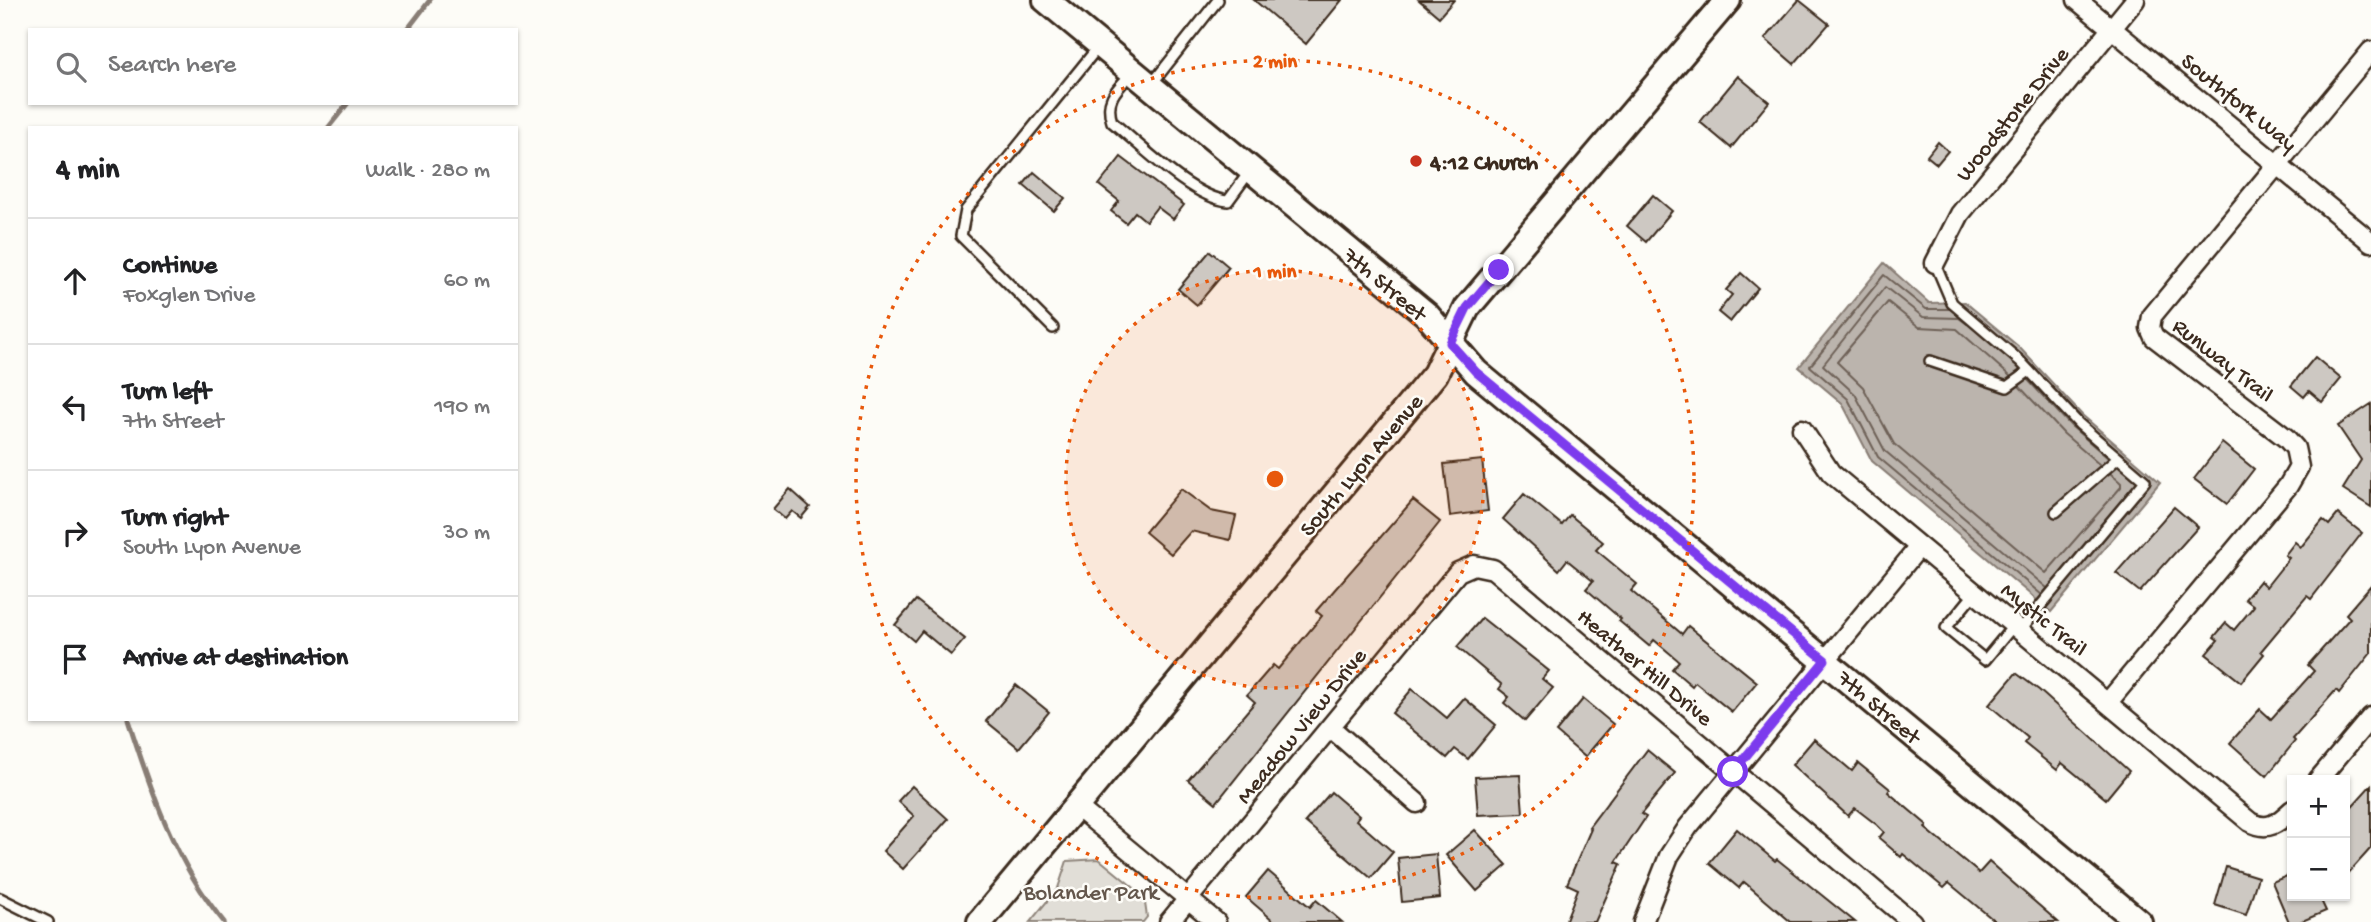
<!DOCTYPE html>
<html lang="en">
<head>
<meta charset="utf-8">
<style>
  :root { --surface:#fff; --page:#f6f6f6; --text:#202124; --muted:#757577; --line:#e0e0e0 }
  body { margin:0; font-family:"Gochi Hand",sans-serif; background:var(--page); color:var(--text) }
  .controls { position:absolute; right:21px; bottom:21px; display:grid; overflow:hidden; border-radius:0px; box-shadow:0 2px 5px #0004 }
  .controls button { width:63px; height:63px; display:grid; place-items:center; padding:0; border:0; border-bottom:2px solid var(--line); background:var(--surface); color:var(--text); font:35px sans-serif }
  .stop { position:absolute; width:21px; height:21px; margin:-16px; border:5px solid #7c3aed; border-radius:50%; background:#fff }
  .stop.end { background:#7c3aed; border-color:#fff; box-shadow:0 2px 7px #0008 }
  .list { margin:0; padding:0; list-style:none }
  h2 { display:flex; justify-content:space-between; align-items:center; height:91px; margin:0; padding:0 28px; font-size:30px }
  h2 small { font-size:23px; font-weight:400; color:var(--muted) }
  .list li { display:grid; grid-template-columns:46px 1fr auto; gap:21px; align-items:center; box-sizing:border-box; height:126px; padding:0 28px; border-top:2px solid var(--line) }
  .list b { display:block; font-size:26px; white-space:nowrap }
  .list p { margin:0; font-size:23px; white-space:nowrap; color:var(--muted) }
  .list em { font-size:23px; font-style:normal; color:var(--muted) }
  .icon { flex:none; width:38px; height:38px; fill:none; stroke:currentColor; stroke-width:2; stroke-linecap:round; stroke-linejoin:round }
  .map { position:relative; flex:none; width:2371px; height:922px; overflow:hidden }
  .search { position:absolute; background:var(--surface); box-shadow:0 2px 5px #0004; left:28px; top:28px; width:490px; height:77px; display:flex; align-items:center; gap:18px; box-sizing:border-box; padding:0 24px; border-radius:0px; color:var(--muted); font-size:26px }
  .panel { position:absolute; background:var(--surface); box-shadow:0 2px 5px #0004; left:28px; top:126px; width:490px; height:595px; border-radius:0px }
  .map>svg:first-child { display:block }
  .green { fill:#e1ded7; stroke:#8e847a; stroke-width:2 }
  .water { fill:#bbb4ad; stroke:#887d74; stroke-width:2 }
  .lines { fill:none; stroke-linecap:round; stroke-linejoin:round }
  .shore { stroke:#6e6157; stroke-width:2 }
  .stream { stroke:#887d74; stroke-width:5 }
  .building { fill:#cdc8c2; stroke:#3b2a1e; stroke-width:2 }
  .lane-casing { stroke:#3b2a1e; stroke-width:14 }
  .street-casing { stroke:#3b2a1e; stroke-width:23 }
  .secondary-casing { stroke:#3b2a1e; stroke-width:30 }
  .lane { stroke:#fdfcf7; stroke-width:9 }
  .street { stroke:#fdfcf7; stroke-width:18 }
  .secondary { stroke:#fdfcf7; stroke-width:24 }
  .route { stroke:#7c3aed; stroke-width:9 }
  .ring { fill:none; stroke:#e8590c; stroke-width:3.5; stroke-dasharray:3.5 7 }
  .poi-dot { fill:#c8321e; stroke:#fdfcf7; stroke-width:2.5 }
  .labels { text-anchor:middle; stroke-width:5; stroke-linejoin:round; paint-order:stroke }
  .street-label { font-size:23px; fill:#3b2a1e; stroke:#fdfcf7 }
  .poi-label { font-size:23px; font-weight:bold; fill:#3b2a1e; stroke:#fdfcf7; text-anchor:start }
  .park-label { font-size:23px; fill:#64574c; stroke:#fdfcf7 }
  .centre { fill:#e8590c; stroke:#fdfcf7; stroke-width:3.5 }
  .ring-label { font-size:21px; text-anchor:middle; font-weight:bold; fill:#e8590c; stroke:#fdfcf7; stroke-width:5; stroke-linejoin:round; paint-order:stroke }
</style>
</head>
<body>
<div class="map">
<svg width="2371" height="922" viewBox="0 0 2371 922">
  <rect width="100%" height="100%" fill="#fdfcf7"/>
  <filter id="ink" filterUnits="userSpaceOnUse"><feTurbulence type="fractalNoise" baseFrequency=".0143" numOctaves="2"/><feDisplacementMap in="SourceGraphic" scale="14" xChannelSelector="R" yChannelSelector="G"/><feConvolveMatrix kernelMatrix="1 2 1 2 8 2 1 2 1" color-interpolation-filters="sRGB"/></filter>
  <g filter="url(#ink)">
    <path class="green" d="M1099,859L1144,896L1147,917L1143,922H1030L1058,888L1067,861Z"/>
    <path class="water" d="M1884,263L1929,303L1965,302L2019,347L2082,415L2160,482L2051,612L1872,461L1842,403L1799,367Z"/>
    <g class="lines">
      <g class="shore">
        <path d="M1950,309H1926L1884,275L1810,366L1848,399L1878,457L2042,595"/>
        <path d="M1967,324L1959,318L1923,317L1885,287L1823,365L1855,394L1885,451L2047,588"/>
        <path d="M2011,377L1957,329L1919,327L1888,302L1837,362L1863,387L1894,444L2046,573L2121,487V483L2110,473"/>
        <path d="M2028,380L2071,426L2108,458"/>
        <path d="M2019,386L2064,434L2100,465"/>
      </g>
      <g class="stream">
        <path d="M407,30L430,0"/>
        <path d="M328,128L348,103"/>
        <path d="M128,719C151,791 175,863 224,922"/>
      </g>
    </g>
    <g class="building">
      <path d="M1254,0H1342L1306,44Z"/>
      <path d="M1419,0H1454L1439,17Z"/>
      <path d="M1799,0L1829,24L1794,64L1765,39Z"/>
      <path d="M1738,76L1769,102L1731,148L1700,122Z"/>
      <path d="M1938,142L1948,151L1937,164L1927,156Z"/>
      <path d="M1121,157L1184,205L1173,219L1157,207L1146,221L1135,212L1126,223L1111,211L1119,201L1099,185Z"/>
      <path d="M1034,172L1065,198L1054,211L1023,185Z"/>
      <path d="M1653,195L1672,211L1646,242L1627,226Z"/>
      <path d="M1210,251L1229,267L1197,305L1178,289Z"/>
      <path d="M1741,273L1758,288L1730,322L1718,312L1732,295L1726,290Z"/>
      <path d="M2315,357L2341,379L2322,402L2309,391L2304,397L2291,386Z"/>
      <path d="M2371,404V507L2343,489L2361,460L2338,426Z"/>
      <path d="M2222,443L2254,469L2227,504L2194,479Z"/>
      <path d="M1482,460L1488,511L1450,516L1444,464Z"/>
      <path d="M790,489L810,507L801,518L792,511L785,519L773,509Z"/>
      <path d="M1181,489L1211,511L1236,516L1230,540L1191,531L1171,554L1145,532Z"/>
      <path d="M1524,494L1562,525L1570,515L1603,542L1596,550L1637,584L1631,591L1682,634L1688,626L1757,682L1732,712L1695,682L1692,686L1672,669L1679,661L1654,640L1649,646L1619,621L1621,619L1586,589L1593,581L1567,560L1559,570L1503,519Z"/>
      <path d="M1413,500L1440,522L1216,803L1188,780L1255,702L1247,695L1273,665L1278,669L1322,616L1316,611Z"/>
      <path d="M2174,507L2198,527L2140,592L2116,573Z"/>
      <path d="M2338,514L2362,533L2311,599L2307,596L2261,651L2264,654L2241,682L2206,654L2218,640L2214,637L2226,623L2234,630L2254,606L2245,599L2260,581L2266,587L2289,558L2285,555L2295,542L2301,547L2323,520L2329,525Z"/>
      <path d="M2371,585V653L2339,693L2336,690L2293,739L2295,741L2267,776L2230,743L2260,709L2271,719L2314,671L2308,665L2350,618L2346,614Z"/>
      <path d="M916,600L965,639L951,655L922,631L914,641L895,625Z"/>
      <path d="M1482,618L1549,671L1542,679L1553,688L1525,721L1504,703L1509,697L1499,689L1502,685L1457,647Z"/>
      <path d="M2016,673L2039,690L2129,771L2106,799L2062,763L2057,770L2024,743L2028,738L1989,705Z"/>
      <path d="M1016,685L1049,712L1019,748L986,721Z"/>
      <path d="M1412,689L1447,718L1464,698L1496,725L1468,759L1455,749L1447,758L1392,713Z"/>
      <path d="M1583,699L1613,724L1585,757L1556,732Z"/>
      <path d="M1814,739L1852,771L1858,763L1890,789L1888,792L1927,825L1925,828L1979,873L1989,862L2058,922H1996L1949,883L1944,888L1903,854L1901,857L1879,838L1884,832L1877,825L1855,808L1848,816L1792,765Z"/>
      <path d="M1647,750L1675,773L1641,814L1646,817L1616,862L1621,864L1595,922H1565L1578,889L1567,884L1591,829L1589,827Z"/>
      <path d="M1520,775L1523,813L1478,815L1475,777Z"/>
      <path d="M2371,785V848L2345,877V814Z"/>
      <path d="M912,786L948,819L903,869L883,851L914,816L898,801Z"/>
      <path d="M1331,792L1359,816L1356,820L1393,852L1371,878L1305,822Z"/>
      <path d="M1737,829L1775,861L1777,859L1855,922H1791L1744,882L1739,888L1709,863Z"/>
      <path d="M1475,830L1507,865L1477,891L1446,855Z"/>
      <path d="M1436,854L1440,898L1402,902L1398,858Z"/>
      <path d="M2226,867L2258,877L2246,915L2215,905Z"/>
      <path d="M1268,871L1310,907L1316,900L1342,922H1275L1246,897Z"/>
      <path d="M2292,874V896H2319L2326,911L2300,922H2289L2272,882Z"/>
    </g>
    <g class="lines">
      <g class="lane-casing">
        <g id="lane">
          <path d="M1133,72C1117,89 1104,99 1112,122C1142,146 1191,197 1228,201L1250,171"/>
          <path d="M1151,85L1218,0"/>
          <path d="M1935,263L1952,303L2020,361L2079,424L2145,481L2021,629"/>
          <path d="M1053,328L961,236L966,210L1099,46"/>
          <path d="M1930,361L2007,387L2029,371"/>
          <path d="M2056,512L2118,458"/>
          <path d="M1975,593L1946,628L1985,660L2014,625"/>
          <path d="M0,898L48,922"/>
        </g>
      </g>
      <g class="street-casing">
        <g id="street">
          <path d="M2077,0L2371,242"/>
          <path d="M1935,263L1960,214L2135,0"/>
          <path d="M1802,429L1831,473L2250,822C2268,832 2278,823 2292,810"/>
          <path d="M2109,701L2288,486L2299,467L2295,448L2286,438L2154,337L2150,328L2152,316L2371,51"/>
          <path d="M1331,728L1417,803"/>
          <path d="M2318,780L2371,717"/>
          <path d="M1076,806L1216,922"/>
          <path d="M1169,922L1458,572L1474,565L1493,569L1912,922"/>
          <path d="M1643,922L1669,856L1688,827L1919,547"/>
        </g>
      </g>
      <g class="secondary-casing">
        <g id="secondary">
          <path d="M1046,0L1427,315L1476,372L2139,922"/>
          <path d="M980,922L1435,374L1467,308L1728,0"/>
        </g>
      </g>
      <use href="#lane" class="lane"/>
      <use href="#street" class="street"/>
      <use href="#secondary" class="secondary"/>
    </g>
  </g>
  <g class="lines" filter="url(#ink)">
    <path class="route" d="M1499,270L1467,308L1450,343L1476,372L1825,660L1733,772"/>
  </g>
  <circle cx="1275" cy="479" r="209" fill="#e8590c" fill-opacity=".12"/>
  <g class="ring">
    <circle cx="1275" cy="479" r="209"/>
    <circle cx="1275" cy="479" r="419"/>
  </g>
  <circle class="poi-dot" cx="1416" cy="161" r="7"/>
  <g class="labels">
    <g class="street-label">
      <text transform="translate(2240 101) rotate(39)" y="8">Southfork Way</text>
      <text transform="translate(2011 113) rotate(-51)" y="8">Woodstone Drive</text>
      <text transform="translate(1386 283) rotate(40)" y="8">7th Street</text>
      <text transform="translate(2224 359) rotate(38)" y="8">Runway Trail</text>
      <text transform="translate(1360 464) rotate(-50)" y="8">South Lyon Avenue</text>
      <text transform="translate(2045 618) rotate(39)" y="8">Mystic Trail</text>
      <text transform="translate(1646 666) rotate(40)" y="8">Heather Hill Drive</text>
      <text transform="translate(1880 706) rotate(40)" y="8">7th Street</text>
      <text transform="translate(1300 725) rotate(-51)" y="8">Meadow View Drive</text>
    </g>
    <g class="poi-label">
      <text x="1430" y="169">4:12 Church</text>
    </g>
    <g class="park-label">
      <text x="1091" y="899">Bolander Park</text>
    </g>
  </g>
  <circle cx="1275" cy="479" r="10" class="centre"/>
  <g class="ring-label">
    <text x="1275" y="67">2 min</text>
    <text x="1275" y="277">1 min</text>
  </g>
</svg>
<div class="controls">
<button>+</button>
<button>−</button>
</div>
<div class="stop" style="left:1733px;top:772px"></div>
<div class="stop end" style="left:1499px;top:270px"></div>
<div class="search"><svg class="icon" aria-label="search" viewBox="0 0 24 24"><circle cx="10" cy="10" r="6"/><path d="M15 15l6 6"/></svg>Search here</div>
<section class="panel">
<h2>4 min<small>Walk · 280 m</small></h2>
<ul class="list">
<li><svg class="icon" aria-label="ahead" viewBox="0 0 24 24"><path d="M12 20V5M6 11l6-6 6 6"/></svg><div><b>Continue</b><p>Foxglen Drive</p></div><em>60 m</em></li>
<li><svg class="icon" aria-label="left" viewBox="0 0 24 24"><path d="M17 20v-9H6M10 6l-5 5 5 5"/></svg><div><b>Turn left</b><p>7th Street</p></div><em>190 m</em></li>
<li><svg class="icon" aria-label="right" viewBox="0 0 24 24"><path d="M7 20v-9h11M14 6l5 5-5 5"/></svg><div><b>Turn right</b><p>South Lyon Avenue</p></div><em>30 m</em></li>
<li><svg class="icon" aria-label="arrive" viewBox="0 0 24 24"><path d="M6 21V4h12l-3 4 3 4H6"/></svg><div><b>Arrive at destination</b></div></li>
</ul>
</section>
</div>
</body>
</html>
